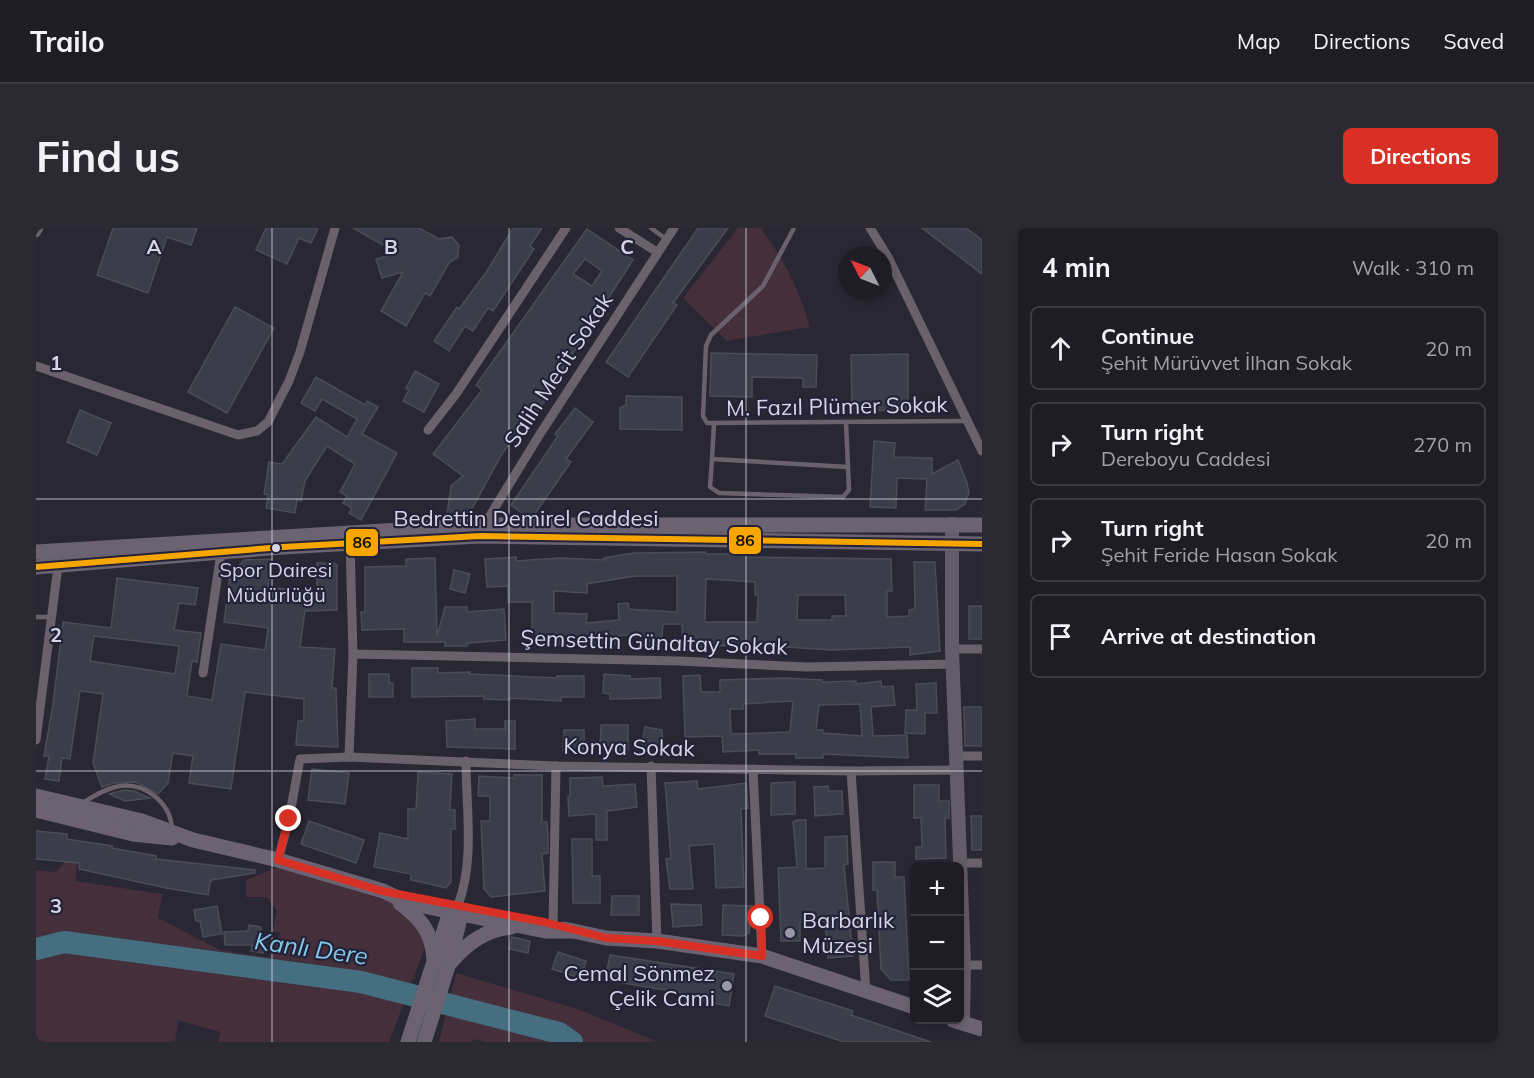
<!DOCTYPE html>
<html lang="en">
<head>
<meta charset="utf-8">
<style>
  :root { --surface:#1e1d26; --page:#2b2a32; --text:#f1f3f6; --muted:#a1a2a7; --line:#3c3b43; --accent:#d93025 }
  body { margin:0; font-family:Mulish,sans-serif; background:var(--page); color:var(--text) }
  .controls { position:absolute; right:18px; bottom:18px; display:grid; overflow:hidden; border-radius:9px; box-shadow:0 3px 9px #0003 }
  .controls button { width:54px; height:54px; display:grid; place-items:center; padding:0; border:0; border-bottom:2px solid var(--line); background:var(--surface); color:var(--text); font:30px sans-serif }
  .compass { position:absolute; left:802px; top:18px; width:54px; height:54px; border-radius:50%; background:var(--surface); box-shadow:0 3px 9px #0003; rotate:312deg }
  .stop { position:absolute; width:18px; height:18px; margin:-14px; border:4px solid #d93025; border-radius:50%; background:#fff }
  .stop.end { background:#d93025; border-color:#fff; box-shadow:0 2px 6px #0008 }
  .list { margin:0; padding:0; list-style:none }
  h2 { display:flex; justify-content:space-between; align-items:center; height:78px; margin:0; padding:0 24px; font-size:26px }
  h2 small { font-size:20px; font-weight:400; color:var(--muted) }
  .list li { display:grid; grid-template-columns:39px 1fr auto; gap:18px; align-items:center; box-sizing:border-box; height:84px; margin:0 12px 12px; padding:0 12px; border:2px solid var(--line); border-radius:9px }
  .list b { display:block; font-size:22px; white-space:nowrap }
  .list p { margin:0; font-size:20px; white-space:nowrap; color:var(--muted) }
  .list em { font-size:20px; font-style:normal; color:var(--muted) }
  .icon { flex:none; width:33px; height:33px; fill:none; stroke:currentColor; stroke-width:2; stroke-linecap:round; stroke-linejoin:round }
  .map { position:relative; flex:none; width:946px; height:814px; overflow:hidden; border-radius:9px }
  header { display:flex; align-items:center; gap:36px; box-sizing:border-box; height:84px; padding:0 30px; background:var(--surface); border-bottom:2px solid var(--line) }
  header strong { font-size:28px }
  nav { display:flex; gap:33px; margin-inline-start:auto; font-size:21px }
  .intro { display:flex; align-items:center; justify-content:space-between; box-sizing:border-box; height:144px; padding:0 36px }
  h1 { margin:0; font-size:42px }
  .button { padding:15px 27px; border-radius:9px; background:var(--accent); color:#fff; font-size:21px; font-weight:700 }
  main { display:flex; gap:36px; padding:0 36px }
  aside { flex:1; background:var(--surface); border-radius:9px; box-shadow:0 3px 9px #0003 }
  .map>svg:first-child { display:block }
  .green { fill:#442f3b }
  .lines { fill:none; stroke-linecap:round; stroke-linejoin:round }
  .river { stroke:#456e80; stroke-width:22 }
  .building { fill:#3b3e4a; stroke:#4a4c56; stroke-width:1.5; fill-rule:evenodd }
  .lane { stroke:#69626d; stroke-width:4.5 }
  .street { stroke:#69626d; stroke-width:9 }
  .secondary { stroke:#635c69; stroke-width:14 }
  .primary { stroke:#6b6371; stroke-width:15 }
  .bus-1-casing { stroke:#242238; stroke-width:10 }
  .bus-1 { stroke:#f7a600; stroke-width:6 }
  .route { stroke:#d93025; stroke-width:8 }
  .grid { fill:none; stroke:#d6d5e4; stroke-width:1.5; stroke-opacity:0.55 }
  .bus-dot { fill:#d6d5e4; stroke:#242238; stroke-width:2 }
  .poi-dot { fill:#9998a6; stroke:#242238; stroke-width:2 }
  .labels { text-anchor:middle; stroke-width:4.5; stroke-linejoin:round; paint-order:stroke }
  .bus-label { font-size:20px; fill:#d6d5e4; stroke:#242238 }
  .street-label { font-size:22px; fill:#d6d5e4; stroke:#242238 }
  .poi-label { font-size:22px; fill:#d6d5e4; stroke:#242238; text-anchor:start }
  .water-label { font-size:24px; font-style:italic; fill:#80cbec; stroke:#242238 }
  .grid-label { font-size:20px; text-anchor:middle; font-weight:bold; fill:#d6d5e4; stroke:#242238; stroke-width:4.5; stroke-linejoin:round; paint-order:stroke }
  .line-badge { stroke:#242238; stroke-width:2 }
  .pale-badge-label { font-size:16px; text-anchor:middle; font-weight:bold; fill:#111 }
</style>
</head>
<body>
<header>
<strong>Trailo</strong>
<nav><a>Map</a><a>Directions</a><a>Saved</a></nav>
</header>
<div class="intro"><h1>Find us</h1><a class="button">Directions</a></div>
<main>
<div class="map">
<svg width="946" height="814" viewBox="0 0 946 814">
  <rect width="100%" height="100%" fill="#282733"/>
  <g class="green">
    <path d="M702,0H725C748,32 763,61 774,99L691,113L647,70Z"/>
    <path d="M34,628L41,629L40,653L126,666L122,690L184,722L235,730L244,705L237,703L241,683L231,669H210V652L242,639L361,676L378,695L387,714L388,722L353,814H182L184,804L142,792L139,814H0V642L20,644Z"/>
    <path d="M420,745L542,781L622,814H448L437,811L436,814H403Z"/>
  </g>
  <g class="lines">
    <path class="river" d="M0,721L28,714L325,754L523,805L536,814"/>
  </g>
  <g class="building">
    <path d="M77,0H161L155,17L131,9L112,65L61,47Z"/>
    <path d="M230,0H282L275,15L263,10L251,36L220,22Z"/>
    <path d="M317,0H383L403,11L416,9L423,17L422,29L413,35L394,68L389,65L370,98L345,83L367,44L346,50L340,31L361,25Z"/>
    <path d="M477,0H506L494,18L498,21L457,83L452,80L437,103L429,98L413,123L398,113L421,79L423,81L451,43Z"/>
    <path d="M662,0H692L637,75L641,77L592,149L570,134Z"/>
    <path d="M886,0H930L946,12V46Z"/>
    <path d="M551,1L597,32L522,148L526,150L501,184L497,182L466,226L432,288L411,286L415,258L427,248L397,226L446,162L440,157ZM549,31L566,43L556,58L537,46Z"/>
    <path d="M199,79L238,100L191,185L152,164Z"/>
    <path d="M675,125L781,127L780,159H767V150L716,149V169L674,168Z"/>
    <path d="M872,126V182L816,183L815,127Z"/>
    <path d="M379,143L403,156L388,184L367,173L373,162L370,160Z"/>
    <path d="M280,149L329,177L331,173L342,179L326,206L361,225L325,292L313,285L316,280L307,275L311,268L304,264L319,236L291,218L269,253L265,273L261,272L259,285L230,280L232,267L228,266L233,234L246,236L280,189L311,209L321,191L286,171L279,183L265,175Z"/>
    <path d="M590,168L646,169V202L584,201V180L590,177Z"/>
    <path d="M539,180L557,194L530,231L535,234L498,287H489L475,277L522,208L519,206Z"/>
    <path d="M44,182L75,195L61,227L31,214Z"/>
    <path d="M838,213L859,215L858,229L896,230V246L922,232L931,255L933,265L929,276L920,282H889L891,251L861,250L860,280L834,279Z"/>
    <path d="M670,324V326H706V329L855,331L856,363H851V389L873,388V382L879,381L878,334H899L904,423L874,427V419L796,422L720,417L667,418V423H647L646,396H627L625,418L604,417L605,406L580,408L581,416L523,418L524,406H496V374H472V358L451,359L449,331L480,329V333L524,330L568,332V330L598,325ZM599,348H641V384L593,381L592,375L582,376L583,392L550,395L551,386L518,385V363L551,365V356ZM670,351L719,354V367H722L721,394H669ZM762,367H809L810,388H796V392H761Z"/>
    <path d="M399,330L401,408L409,379H431V384L468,381L470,412L431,415V418H409V414H368V401L326,402L325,384H329V339L370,338V331Z"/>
    <path d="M236,331L232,359L281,365V335H298L301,337V382L269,383L264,419L299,421L296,460H300L302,519L260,517L262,493H268V471L209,464L195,561L153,555L157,528L137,525L132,555L122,566L100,554L78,555L66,559L57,535L67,466L44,463L34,531L26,530L23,553L9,551L13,528H8L17,476L27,394L75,400L81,350L162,360L159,377L143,375L138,402L165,405L161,434L156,433L151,468L176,472L185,416L229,422L232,400L188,394L194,347L208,332ZM58,408L143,418L139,446L54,433Z"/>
    <path d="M418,342L434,346L429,365L414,361Z"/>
    <rect x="933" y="378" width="13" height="33"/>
    <path d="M376,440H402V445L434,444V446L521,450V448H548V469H525V473L474,470V472L448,471V468L376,469Z"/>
    <path d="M333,446H353V455H357V469H333Z"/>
    <path d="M568,446L594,448V451L624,450L625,470L574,471V466L567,465Z"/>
    <path d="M664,447L665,464H684V452L748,450L786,452V454L820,453V456L845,453L846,459L857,458L859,477L835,479L837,508L871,507L872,530L787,526V530H760V526H723V522L687,524L686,508L649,509L647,448ZM757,473L754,504L695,506L694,481H707V476ZM824,476L826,508L787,505V502H780L783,477Z"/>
    <path d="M900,455L901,485H889V506L869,505L870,482H881L880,456Z"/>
    <path d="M928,479H946V518H929Z"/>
    <path d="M439,491V501H469V493H479V521L411,519L410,493Z"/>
    <path d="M565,497H592V522H564Z"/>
    <path d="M609,499L626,502L627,521L606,517Z"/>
    <path d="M528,502H548V523H527Z"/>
    <path d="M276,541L313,545L309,576L272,572Z"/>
    <path d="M382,544L416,546L414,582H419V601H415V654L410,660L375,652V646L338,639L344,605L372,611V581H380Z"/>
    <path d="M478,547H506V594H511L512,608V625L506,626L509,663L455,669L448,661L445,593H454V568H442L443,548L478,550Z"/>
    <path d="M566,549L567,558L599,556L601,579L571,583V612H560V586L533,588L532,569L534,568V550Z"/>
    <path d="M661,553L662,561L710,555L712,580L705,581L708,659L680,660L678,616L653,618L657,661H634L630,631L635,630L629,555Z"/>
    <path d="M759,554V586L735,587V555Z"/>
    <path d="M878,557H903V573H913V590H909L910,630L880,631V619H886L885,590H878Z"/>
    <path d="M792,558L793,563H806L807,586L779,588L778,559Z"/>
    <path d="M89,562L98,563L114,570L89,573L73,566Z"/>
    <path d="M935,588H946V622H936Z"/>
    <path d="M761,592H770V641L789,640V609L811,608L812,636L808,637L817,728L792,730L789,693L764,695V713H745L742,640L761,639L757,594Z"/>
    <path d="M273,593L328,612L320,635L265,616Z"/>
    <path d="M0,603L31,606V611L76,618V620L120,628V631L219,642V645L175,652L172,667L130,660L43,641V635L0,631Z"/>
    <path d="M536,611H556V648H564V675H537Z"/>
    <path d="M837,634H859V649H868L873,752H855L845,741L841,662H837Z"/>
    <path d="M576,668H603V687H575Z"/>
    <path d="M635,676L665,677L666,697L637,699Z"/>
    <path d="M687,677L716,678L713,705L707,708L686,707Z"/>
    <path d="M181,678L186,706L167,709L164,693H160L158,682Z"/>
    <path d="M213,697L225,699L224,710L229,712L227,725L215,723L216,717H189L188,704L212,703Z"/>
    <path d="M476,709L494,713L492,725L473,721Z"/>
    <path d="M522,724L550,733L545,750L516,741Z"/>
    <path d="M574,727L698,746L693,778L663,773L664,768L569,752Z"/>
    <path d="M739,758L817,783L815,787L895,814H808L729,788Z"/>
  </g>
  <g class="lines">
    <g class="lane">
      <path d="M615,0L630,11"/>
      <path d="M758,0L727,58L675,107L670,118L667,188L671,195L930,193"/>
      <path d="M678,196L676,231L812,239"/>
      <path d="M676,231L674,259L683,265L807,269L813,262L810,194"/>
      <path d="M0,389H16"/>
      <path d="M46,575C56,569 67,562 79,559C107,552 134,574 136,600"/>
    </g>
    <g class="street">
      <path d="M583,0L621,24"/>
      <path d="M834,0L852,29L946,223"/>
      <path d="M0,5L3,0"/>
      <path d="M0,138L202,207L221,203L232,194L253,153L264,124L299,0"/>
      <path d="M392,202L420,166L530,0"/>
      <path d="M447,299L504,206L638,0"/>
      <path d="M916,421H946"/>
      <path d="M317,426L643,433L771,439L917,436"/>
      <path d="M167,445L185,325"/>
      <path d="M0,512L22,338"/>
      <path d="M920,528H946"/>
      <path d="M313,529L317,426L314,315"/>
      <path d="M615,538L621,713"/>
      <path d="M717,541L726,728"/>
      <path d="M815,543L830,764"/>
      <path d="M242,632L253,591L264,531L313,529L520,538L815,543L921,542"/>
      <path d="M923,635H946"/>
      <path d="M422,677C439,633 430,579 430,533"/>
      <path d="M517,697L520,538"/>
      <path d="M928,737H946"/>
    </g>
    <path class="secondary" d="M916,296V421L928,737L927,795"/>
    <g class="primary">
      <path d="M0,324L448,297H946"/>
      <path d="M0,339L247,319L444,308L946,316"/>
      <path d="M0,568L106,593L157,612L242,632L347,663L373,675L509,703H536"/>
      <path d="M0,582L97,606L136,610"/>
      <path d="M364,675C385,691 396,704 398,731"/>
      <path d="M528,701L570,710L621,713L726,728L878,779"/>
      <path d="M415,734C430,716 451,701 476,699"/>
      <path d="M917,792L946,801"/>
      <path d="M372,814L414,684"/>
      <path d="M388,814L412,738L425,687L423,680"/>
    </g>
    <g class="bus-1-casing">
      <path id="bus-1" d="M0,339L247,319L444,308L946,316"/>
    </g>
    <use href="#bus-1" class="bus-1"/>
  </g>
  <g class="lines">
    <path class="route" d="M253,591L242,632L346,663L508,694L570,710L621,713L726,728L725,690"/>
  </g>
  <path class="grid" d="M236,0V814M473,0V814M710,0V814M0,271H946M0,543H946"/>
  <circle class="bus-dot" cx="240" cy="320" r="5"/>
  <g class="poi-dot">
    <circle cx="754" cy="705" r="6"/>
    <circle cx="691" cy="758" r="6"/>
  </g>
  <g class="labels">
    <g class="bus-label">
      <text x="240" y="349">Spor Dairesi<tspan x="240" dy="25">Müdürlüğü</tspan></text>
    </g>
    <g class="street-label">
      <text transform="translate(522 142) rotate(-57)" y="8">Salih Mecit Sokak</text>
      <text transform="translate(801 178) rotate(-1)" y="8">M. Fazıl Plümer Sokak</text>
      <text x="490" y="298">Bedrettin Demirel Caddesi</text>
      <text transform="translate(618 414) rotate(2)" y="8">Şemsettin Günaltay Sokak</text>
      <text transform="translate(593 519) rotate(1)" y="8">Konya Sokak</text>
    </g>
    <g class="poi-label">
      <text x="766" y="700">Barbarlık<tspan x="766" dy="25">Müzesi</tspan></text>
      <text x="679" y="753" text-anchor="end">Cemal Sönmez<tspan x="679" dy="25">Çelik Cami</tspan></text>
    </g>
    <g class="water-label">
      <text transform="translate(275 721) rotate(8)" y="8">Kanlı Dere</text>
    </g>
  </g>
  <g class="grid-label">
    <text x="118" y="26">A</text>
    <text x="355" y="26">B</text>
    <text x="591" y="26">C</text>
    <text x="20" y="142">1</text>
    <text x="20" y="414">2</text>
    <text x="20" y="685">3</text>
  </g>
  <g class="line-badge">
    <rect x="692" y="298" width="34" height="29" rx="6" fill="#f7a600"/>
    <rect x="309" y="300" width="34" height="29" rx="6" fill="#f7a600"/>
  </g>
  <g class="pale-badge-label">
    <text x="709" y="318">86</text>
    <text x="326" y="320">86</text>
  </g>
</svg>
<div class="controls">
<button>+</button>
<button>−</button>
<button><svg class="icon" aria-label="layers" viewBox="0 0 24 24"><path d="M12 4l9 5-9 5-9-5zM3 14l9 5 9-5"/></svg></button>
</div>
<svg class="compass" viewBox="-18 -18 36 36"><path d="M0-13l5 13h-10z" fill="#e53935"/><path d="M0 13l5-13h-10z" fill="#a1a2a7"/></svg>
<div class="stop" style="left:725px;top:690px"></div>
<div class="stop end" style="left:253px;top:591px"></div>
</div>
<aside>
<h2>4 min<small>Walk · 310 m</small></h2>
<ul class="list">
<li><svg class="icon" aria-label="ahead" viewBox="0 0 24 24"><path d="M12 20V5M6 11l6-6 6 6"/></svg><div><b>Continue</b><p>Şehit Mürüvvet İlhan Sokak</p></div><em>20 m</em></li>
<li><svg class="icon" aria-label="right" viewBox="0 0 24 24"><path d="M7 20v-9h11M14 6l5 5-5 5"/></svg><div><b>Turn right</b><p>Dereboyu Caddesi</p></div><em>270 m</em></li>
<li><svg class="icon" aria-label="right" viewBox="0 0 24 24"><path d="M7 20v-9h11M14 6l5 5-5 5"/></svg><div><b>Turn right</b><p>Şehit Feride Hasan Sokak</p></div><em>20 m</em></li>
<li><svg class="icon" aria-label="arrive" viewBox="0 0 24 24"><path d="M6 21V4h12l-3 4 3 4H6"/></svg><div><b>Arrive at destination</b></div></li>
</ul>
</aside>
</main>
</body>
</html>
